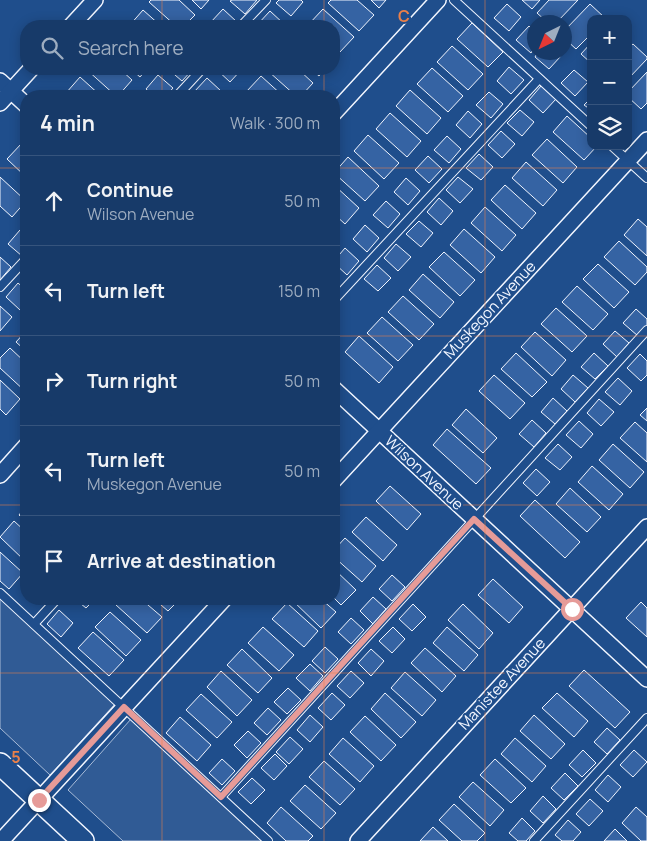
<!DOCTYPE html>
<html lang="en">
<head>
<meta charset="utf-8">
<style>
  :root { --surface:#173a69; --page:#20416f; --text:#f1f3f6; --muted:#9eadc0; --line:#36547d }
  body { margin:0; font-family:Manrope,sans-serif; background:var(--page); color:var(--text) }
  .controls { position:absolute; right:15px; top:15px; display:grid; overflow:hidden; border-radius:10px; box-shadow:0 2px 12px #0003 }
  .controls button { width:45px; height:45px; display:grid; place-items:center; padding:0; border:0; border-bottom:1px solid var(--line); background:var(--surface); color:var(--text); font:25px sans-serif }
  .compass { position:absolute; left:527px; top:15px; width:45px; height:45px; border-radius:50%; background:var(--surface); box-shadow:0 2px 12px #0003; rotate:223deg }
  .stop { position:absolute; width:15px; height:15px; margin:-11px; border:4px solid #e69b98; border-radius:50%; background:#fff }
  .stop.end { background:#e69b98; border-color:#fff; box-shadow:0 1px 5px #0008 }
  .list { margin:0; padding:0; list-style:none }
  h2 { display:flex; justify-content:space-between; align-items:center; height:65px; margin:0; padding:0 20px; font-size:21px }
  h2 small { font-size:16px; font-weight:400; color:var(--muted) }
  .list li { display:grid; grid-template-columns:32px 1fr auto; gap:15px; align-items:center; box-sizing:border-box; height:90px; padding:0 20px; border-top:1px solid var(--line) }
  .list b { display:block; font-size:19px; white-space:nowrap }
  .list p { margin:0; font-size:16px; white-space:nowrap; color:var(--muted) }
  .list em { font-size:16px; font-style:normal; color:var(--muted) }
  .icon { flex:none; width:28px; height:28px; fill:none; stroke:currentColor; stroke-width:2; stroke-linecap:round; stroke-linejoin:round }
  .map { position:relative; flex:none; width:647px; height:841px; overflow:hidden }
  .search { position:absolute; background:var(--surface); box-shadow:0 2px 12px #0003; left:20px; top:20px; width:320px; height:55px; display:flex; align-items:center; gap:12px; box-sizing:border-box; padding:0 18px; border-radius:20px; color:var(--muted); font-size:19px }
  .panel { position:absolute; background:var(--surface); box-shadow:0 2px 12px #0003; left:20px; top:90px; width:320px; height:515px; border-radius:20px }
  .map>svg:first-child { display:block }
  .green { fill:#305b95; stroke:#a8bbd7 }
  .building { fill:#3563a3; stroke:#f2f6ff }
  .lines { fill:none; stroke-linecap:round; stroke-linejoin:round }
  .service-casing { stroke:#f2f6ff; stroke-width:10 }
  .minor-casing { stroke:#f2f6ff; stroke-width:18 }
  .secondary-casing { stroke:#f2f6ff; stroke-width:24 }
  .service { stroke:#1f4e8c; stroke-width:8 }
  .minor { stroke:#1f4e8c; stroke-width:15 }
  .secondary { stroke:#1f4e8c; stroke-width:21 }
  .route { stroke:#e69b98; stroke-width:6 }
  .grid { fill:none; stroke:#ea8049; stroke-width:1; stroke-opacity:0.55 }
  .labels { text-anchor:middle; stroke-width:4; stroke-linejoin:round; paint-order:stroke }
  .street-label { font-size:15px; fill:#f2f6ff; stroke:#1f4e8c }
  .grid-label { font-size:16px; text-anchor:middle; font-weight:bold; fill:#ea8049; stroke:#1f4e8c; stroke-width:4; stroke-linejoin:round; paint-order:stroke }
</style>
</head>
<body>
<div class="map">
<svg width="647" height="841" viewBox="0 0 647 841">
  <rect width="100%" height="100%" fill="#1f4e8c"/>
  <g class="green">
    <path d="M0,597L115,704L50,775L0,728Z"/>
    <path d="M131,719L262,841H123L68,790Z"/>
  </g>
  <g class="building">
    <path d="M151,0H179L195,15L184,26H176L149,2Z"/>
    <path d="M192,0H209L201,9Z"/>
    <path d="M232,0H257L245,14L230,1Z"/>
    <path d="M279,0H301L303,2L291,16L276,3Z"/>
    <path d="M331,0H357L374,15L359,31L328,3Z"/>
    <path d="M371,0H386L379,8Z"/>
    <path d="M522,0H540L532,9Z"/>
    <path d="M549,0H578L557,22H547L537,13Z"/>
    <path d="M507,4L521,17L509,31L494,18Z"/>
    <path d="M590,4L605,18L591,19V34L576,49L564,38V31Z"/>
    <path d="M223,9L237,22L233,26H214L210,23Z"/>
    <path d="M323,9L354,37L339,53L334,48V26H310L308,25Z"/>
    <path d="M143,10L161,26H129Z"/>
    <path d="M270,11L284,24L282,26L257,25Z"/>
    <path d="M472,23L503,52L488,67L457,39Z"/>
    <path d="M529,26L534,31V48L531,53L516,40Z"/>
    <path d="M591,43V63L581,54Z"/>
    <path d="M633,44L647,57V59L628,79V48Z"/>
    <path d="M452,46L483,74L468,90L437,62Z"/>
    <path d="M538,52H558L561,56L549,69L535,57Z"/>
    <path d="M509,67L524,80L511,94L497,81Z"/>
    <path d="M432,68L463,96L448,112L417,84Z"/>
    <path d="M86,69H120L132,80L118,96H116Z"/>
    <path d="M131,69H147L140,77Z"/>
    <path d="M168,69H193L182,81Z"/>
    <path d="M216,69H242L230,82Z"/>
    <path d="M269,69H298L313,83L301,96H296L268,71Z"/>
    <path d="M311,69H325L319,76Z"/>
    <path d="M574,70L588,82L575,96L561,83Z"/>
    <path d="M647,72V103L641,109L628,97V92Z"/>
    <path d="M158,75L173,88L166,96H154L146,89Z"/>
    <path d="M261,76L283,96H250L246,92Z"/>
    <path d="M80,77L101,96H69L66,93Z"/>
    <path d="M207,78L221,91L216,96H199L194,92Z"/>
    <path d="M541,86L556,99L543,113L529,100Z"/>
    <path d="M410,90L441,118L427,134L396,106Z"/>
    <path d="M489,92L503,104L491,118L476,105Z"/>
    <path d="M591,98V110L584,105Z"/>
    <path d="M520,110L534,122L522,136L507,123Z"/>
    <path d="M468,111L482,124L470,138L456,125Z"/>
    <path d="M390,113L421,141L407,157L376,129Z"/>
    <path d="M567,116L591,138V146H597L584,160L553,132Z"/>
    <path d="M501,131L515,144L502,158L488,145Z"/>
    <path d="M368,135L399,163L384,179L354,151Z"/>
    <path d="M447,136L461,149L449,163L434,150Z"/>
    <path d="M547,139L577,167L563,183L532,155Z"/>
    <path d="M22,143L26,148V177L7,159Z"/>
    <path d="M479,154L493,167L481,180L466,168Z"/>
    <path d="M428,156L442,169L429,183L415,170Z"/>
    <path d="M348,157L379,186L365,201L334,173Z"/>
    <path d="M526,162L557,190L543,206L512,178Z"/>
    <path d="M0,177L26,201L12,217L0,206Z"/>
    <path d="M458,177L473,189L460,203L446,190Z"/>
    <path d="M406,178L420,191L408,205L394,192Z"/>
    <path d="M334,185L359,208L345,224L334,214Z"/>
    <path d="M505,185L536,213L522,229L491,200Z"/>
    <path d="M439,198L453,211L441,225L427,212Z"/>
    <path d="M386,201L400,214L388,228L373,215Z"/>
    <path d="M485,207L516,235L502,251L471,223Z"/>
    <path d="M638,219L647,227V256L624,235Z"/>
    <path d="M419,221L433,233L421,247L406,234Z"/>
    <path d="M365,225L379,238L367,252L353,239Z"/>
    <path d="M464,229L495,257L481,273L450,245Z"/>
    <path d="M20,230L26,235V252L22,256L8,244Z"/>
    <path d="M619,241L647,267V272L635,285L604,257Z"/>
    <path d="M396,244L411,257L398,271L384,258Z"/>
    <path d="M345,248L359,261L347,275L334,263V261Z"/>
    <path d="M444,252L475,280L460,296L429,267Z"/>
    <path d="M0,257L11,267L0,280Z"/>
    <path d="M598,264L629,292L614,308L583,279Z"/>
    <path d="M377,265L391,278L378,291L364,279Z"/>
    <path d="M423,274L454,302L440,318L409,290Z"/>
    <path d="M18,283L26,290V303L20,310L6,297Z"/>
    <path d="M577,286L608,314L593,330L562,302Z"/>
    <path d="M403,296L434,324L419,340L388,312Z"/>
    <path d="M0,306L12,317L0,331Z"/>
    <path d="M556,308L587,336L572,352L541,324Z"/>
    <path d="M636,309L647,319V326L638,336L623,323Z"/>
    <path d="M382,317L413,345L398,361L367,333Z"/>
    <path d="M26,331V351L16,342Z"/>
    <path d="M615,331L629,343L617,357L603,344Z"/>
    <path d="M535,332L566,360L552,376L521,347Z"/>
    <path d="M359,336L393,367L379,383L345,352Z"/>
    <path d="M10,348L26,363V392L0,368V358Z"/>
    <path d="M516,353L547,382L532,397L501,369Z"/>
    <path d="M594,353L608,366L595,379L581,367Z"/>
    <path d="M640,354L647,361V375L641,381L627,368Z"/>
    <path d="M494,375L525,403L510,419L479,391Z"/>
    <path d="M573,375L588,388L575,402L561,389Z"/>
    <path d="M618,378L632,391L620,405L605,392Z"/>
    <path d="M0,380L20,399L6,415L0,409Z"/>
    <path d="M553,398L567,411L555,424L541,412Z"/>
    <path d="M599,399L614,412L601,426L587,413Z"/>
    <path d="M647,408V421L640,415Z"/>
    <path d="M466,409L497,438L483,453L452,425Z"/>
    <path d="M532,420L546,433L534,447L519,434Z"/>
    <path d="M579,421L593,434L581,448L566,435Z"/>
    <path d="M635,422L647,433V462L620,438Z"/>
    <path d="M447,429L491,468L476,484L433,445Z"/>
    <path d="M558,444L572,457L560,470L545,458Z"/>
    <path d="M613,444L644,472L630,488L599,460Z"/>
    <path d="M592,466L623,494L609,510L578,482Z"/>
    <path d="M536,469L550,482L537,496L523,483Z"/>
    <path d="M390,486L421,514L407,530L376,501Z"/>
    <path d="M570,488L601,517L587,532L556,504Z"/>
    <path d="M535,500L580,542L565,558L520,516Z"/>
    <path d="M26,506V522L19,515Z"/>
    <path d="M366,517L397,545L383,561L352,532Z"/>
    <path d="M14,521L26,532V562L0,537Z"/>
    <path d="M345,538L376,566L362,582L334,557V550Z"/>
    <path d="M0,552L23,573L9,589L0,581Z"/>
    <path d="M334,569L356,590L341,605L334,598Z"/>
    <path d="M392,575L405,587L392,601L379,589Z"/>
    <path d="M493,579L523,607L509,623L478,595Z"/>
    <path d="M373,597L386,609L373,624L360,611Z"/>
    <path d="M75,599H95L86,608Z"/>
    <path d="M121,599H141L162,617L147,633L116,605Z"/>
    <path d="M154,599H180L168,611Z"/>
    <path d="M291,599H321L336,612L321,628Z"/>
    <path d="M641,602L647,608V637L626,618Z"/>
    <path d="M287,603L318,631L304,647L272,619Z"/>
    <path d="M413,604L426,617L412,631L399,619Z"/>
    <path d="M463,604L493,633L479,649L448,620Z"/>
    <path d="M59,610L73,623L61,637L47,624Z"/>
    <path d="M110,612L141,640L126,656L95,627Z"/>
    <path d="M351,618L364,630L351,644L338,632Z"/>
    <path d="M263,627L294,655L279,671L248,643Z"/>
    <path d="M393,627L405,639L392,653L379,641Z"/>
    <path d="M447,627L478,655L464,671L433,643Z"/>
    <path d="M93,632L124,660L109,676L78,648Z"/>
    <path d="M325,647L338,659L325,673L312,661Z"/>
    <path d="M425,648L456,676L442,692L411,663Z"/>
    <path d="M242,649L272,678L258,693L227,665Z"/>
    <path d="M371,649L384,661L371,676L358,663Z"/>
    <path d="M310,664L323,676L310,691L296,678Z"/>
    <path d="M584,670L630,712L615,728L569,686Z"/>
    <path d="M221,671L252,700L237,716L207,687Z"/>
    <path d="M351,671L364,683L350,698L337,686Z"/>
    <path d="M405,672L436,700L422,716L391,688Z"/>
    <path d="M288,688L301,700L287,714L274,702Z"/>
    <path d="M332,693L345,705L331,720L318,708Z"/>
    <path d="M385,693L416,722L401,738L371,709Z"/>
    <path d="M557,693L588,721L574,737L542,708Z"/>
    <path d="M201,694L232,722L217,738L186,710Z"/>
    <path d="M268,708L281,720L267,735L254,723Z"/>
    <path d="M310,715L323,727L310,742L297,730Z"/>
    <path d="M534,715L565,744L551,759L520,731Z"/>
    <path d="M365,716L396,745L381,761L350,732Z"/>
    <path d="M180,717L211,745L197,761L166,733Z"/>
    <path d="M607,728L620,740L607,754L594,742Z"/>
    <path d="M248,731L261,743L247,758L234,745Z"/>
    <path d="M290,737L303,749L289,764L276,752Z"/>
    <path d="M343,738L374,766L360,782L329,754Z"/>
    <path d="M515,738L546,766L532,782L501,754Z"/>
    <path d="M583,750L596,763L582,777L569,765Z"/>
    <path d="M634,750L647,762L633,777L620,765Z"/>
    <path d="M275,754L287,766L274,780L261,768Z"/>
    <path d="M222,759L235,771L222,785L209,773Z"/>
    <path d="M495,759L526,788L511,803L480,775Z"/>
    <path d="M324,761L355,789L340,805L309,777Z"/>
    <path d="M565,773L578,786L564,800L551,788Z"/>
    <path d="M608,775L621,787L608,802L595,790Z"/>
    <path d="M252,778L265,790L251,804L238,792Z"/>
    <path d="M473,782L504,810L490,826L459,797Z"/>
    <path d="M305,785L336,813L321,829L290,801Z"/>
    <path d="M543,796L556,809L543,823L530,811Z"/>
    <path d="M590,799L603,811L589,826L576,814Z"/>
    <path d="M454,804L485,833L477,841H462L439,820Z"/>
    <path d="M281,807L313,836L308,841H286L267,823Z"/>
    <path d="M636,807L647,817V841H641L622,823Z"/>
    <path d="M522,818L535,831L526,841H518L509,833Z"/>
    <path d="M568,820L581,832L573,841H562L555,835Z"/>
    <path d="M433,827L448,841H420Z"/>
    <path d="M615,829L627,841H604Z"/>
  </g>
  <g class="lines">
    <g class="service-casing">
      <g id="service">
        <path d="M454,0L591,126"/>
        <path d="M241,26L266,0"/>
        <path d="M177,96L202,69"/>
        <path d="M612,146L647,178"/>
        <path d="M0,287L26,259"/>
        <path d="M334,300L539,79"/>
        <path d="M0,593L268,841"/>
        <path d="M34,624L57,599"/>
        <path d="M221,797L647,330"/>
        <path d="M534,841L647,718"/>
      </g>
    </g>
    <g class="minor-casing">
      <g id="minor">
        <path d="M71,26L95,0"/>
        <path d="M0,81L26,105"/>
        <path d="M0,103L31,69"/>
        <path d="M334,113L438,0"/>
        <path d="M334,389L647,679"/>
        <path d="M0,475L26,446"/>
        <path d="M334,480L647,140"/>
        <path d="M1,841L224,599"/>
        <path d="M358,841L647,527"/>
      </g>
    </g>
    <g class="secondary-casing">
      <path id="secondary" d="M0,764L83,841"/>
    </g>
    <use href="#service" class="service"/>
    <use href="#minor" class="minor"/>
    <use href="#secondary" class="secondary"/>
  </g>
  <g class="lines">
    <path class="route" d="M39,800L124,707L221,797L474,519L572,609"/>
  </g>
  <path class="grid" d="M162,0V26M324,0V26M485,0V841M162,69V96M324,69V96M0,168H26M334,168H647M0,336H26M334,336H647M0,505H26M334,505H647M162,599V841M324,599V841M0,673H647"/>
  <g class="labels">
    <g class="street-label">
      <text transform="translate(490 310) rotate(-47)" y="5">Muskegon Avenue</text>
      <text transform="translate(424 473) rotate(43)" y="5">Wilson Avenue</text>
      <text transform="translate(502 684) rotate(-47)" y="5">Manistee Avenue</text>
    </g>
  </g>
  <g class="grid-label">
    <text x="404" y="22">C</text>
    <text x="16" y="763">5</text>
  </g>
</svg>
<div class="controls">
<button>+</button>
<button>−</button>
<button><svg class="icon" aria-label="layers" viewBox="0 0 24 24"><path d="M12 4l9 5-9 5-9-5zM3 14l9 5 9-5"/></svg></button>
</div>
<svg class="compass" viewBox="-18 -18 36 36"><path d="M0-13l5 13h-10z" fill="#e53935"/><path d="M0 13l5-13h-10z" fill="#9eadc0"/></svg>
<div class="stop" style="left:572px;top:609px"></div>
<div class="stop end" style="left:39px;top:800px"></div>
<div class="search"><svg class="icon" aria-label="search" viewBox="0 0 24 24"><circle cx="10" cy="10" r="6"/><path d="M15 15l6 6"/></svg>Search here</div>
<section class="panel">
<h2>4 min<small>Walk · 300 m</small></h2>
<ul class="list">
<li><svg class="icon" aria-label="ahead" viewBox="0 0 24 24"><path d="M12 20V5M6 11l6-6 6 6"/></svg><div><b>Continue</b><p>Wilson Avenue</p></div><em>50 m</em></li>
<li><svg class="icon" aria-label="left" viewBox="0 0 24 24"><path d="M17 20v-9H6M10 6l-5 5 5 5"/></svg><div><b>Turn left</b></div><em>150 m</em></li>
<li><svg class="icon" aria-label="right" viewBox="0 0 24 24"><path d="M7 20v-9h11M14 6l5 5-5 5"/></svg><div><b>Turn right</b></div><em>50 m</em></li>
<li><svg class="icon" aria-label="left" viewBox="0 0 24 24"><path d="M17 20v-9H6M10 6l-5 5 5 5"/></svg><div><b>Turn left</b><p>Muskegon Avenue</p></div><em>50 m</em></li>
<li><svg class="icon" aria-label="arrive" viewBox="0 0 24 24"><path d="M6 21V4h12l-3 4 3 4H6"/></svg><div><b>Arrive at destination</b></div></li>
</ul>
</section>
</div>
</body>
</html>
